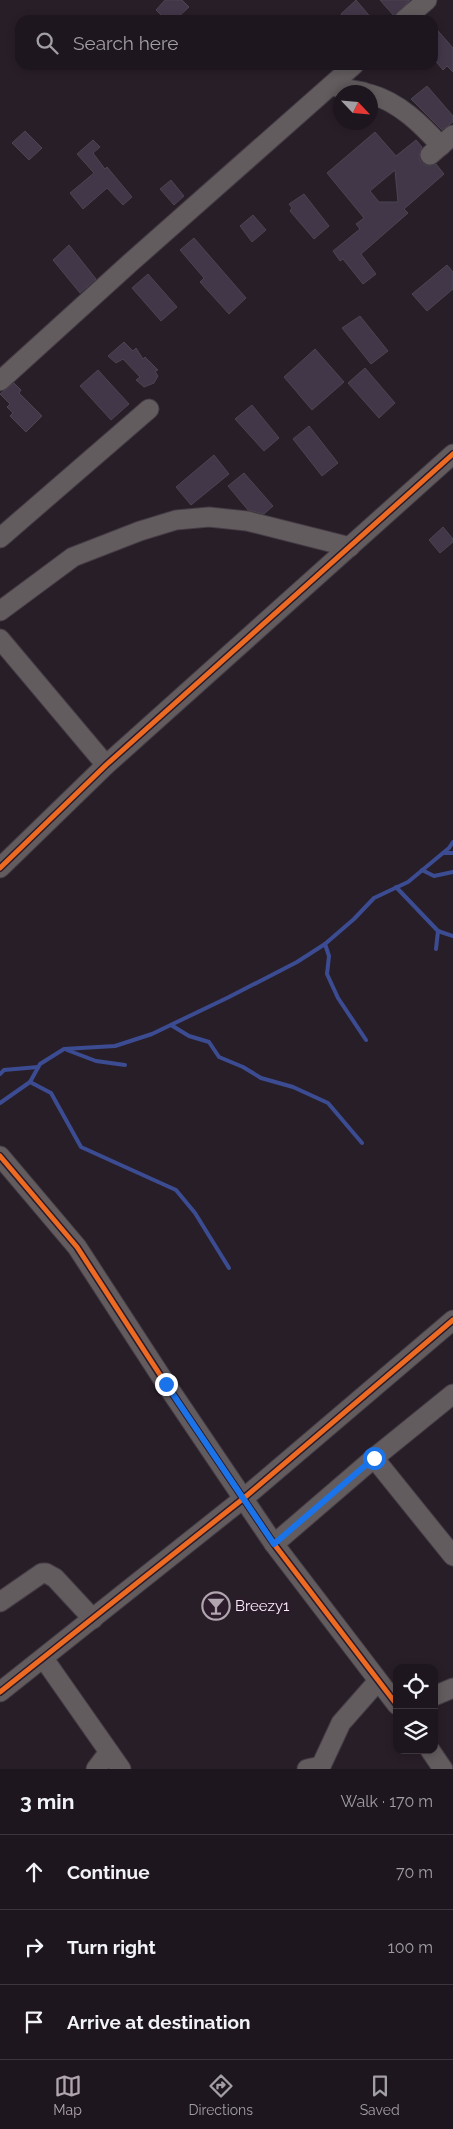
<!DOCTYPE html>
<html lang="en">
<head>
<meta charset="utf-8">
<style>
  :root { --surface:#1e161e; --page:#2b232b; --text:#f1f3f6; --muted:#a19fa4; --line:#3c353c; --accent:#b1a6b0 }
  body { margin:0; font-family:Raleway,sans-serif; background:var(--page); color:var(--text) }
  .controls { position:absolute; right:15px; bottom:15px; display:grid; overflow:hidden; border-radius:10px; box-shadow:0 2px 8px #0003 }
  .controls button { width:45px; height:45px; display:grid; place-items:center; padding:0; border:0; border-bottom:1px solid var(--line); background:var(--surface); color:var(--text); font:25px sans-serif }
  .compass { position:absolute; left:333px; top:85px; width:45px; height:45px; border-radius:50%; background:var(--surface); box-shadow:0 2px 8px #0003; rotate:116deg }
  .stop { position:absolute; width:15px; height:15px; margin:-11px; border:4px solid #1a73e8; border-radius:50%; background:#fff }
  .stop.end { background:#1a73e8; border-color:#fff; box-shadow:0 1px 5px #0008 }
  .list { margin:0; padding:0; list-style:none }
  h2 { display:flex; justify-content:space-between; align-items:center; height:65px; margin:0; padding:0 20px; font-size:21px }
  h2 small { font-size:16px; font-weight:400; color:var(--muted) }
  .list li { display:grid; grid-template-columns:32px 1fr auto; gap:15px; align-items:center; box-sizing:border-box; height:75px; padding:0 20px; border-top:1px solid var(--line) }
  .list b { display:block; font-size:19px; white-space:nowrap }
  .list em { font-size:16px; font-style:normal; color:var(--muted) }
  .icon { flex:none; width:28px; height:28px; fill:none; stroke:currentColor; stroke-width:2; stroke-linecap:round; stroke-linejoin:round }
  .map { position:relative; flex:none; width:453px; height:1769px; overflow:hidden }
  .search { position:absolute; background:var(--surface); box-shadow:0 2px 8px #0003; left:15px; right:15px; top:15px; height:55px; display:flex; align-items:center; gap:12px; box-sizing:border-box; padding:0 18px; border-radius:15px; color:var(--muted); font-size:19px }
  .sheet { height:290px; background:var(--surface) }
  nav { display:flex; justify-content:space-around; align-items:center; box-sizing:border-box; height:70px; border-top:1px solid var(--line); background:var(--surface); font-size:14px; color:var(--muted) }
  nav a { display:grid; justify-items:center; gap:2px }
  nav .on { color:var(--accent) }
  .map>svg:first-child { display:block }
  .lines { fill:none; stroke-linecap:round; stroke-linejoin:round }
  .stream { stroke:#3c4c92; stroke-width:4 }
  .building { fill:#413749; stroke:#4b454f; fill-rule:evenodd }
  .minor-casing { stroke:#453c45; stroke-width:21 }
  .minor { stroke:#625c5f; stroke-width:19 }
  .cycleway-casing { stroke:#2b1b2b; stroke-width:8 }
  .cycleway { stroke:#ed6a23; stroke-width:5 }
  .route { stroke:#1a73e8; stroke-width:6 }
  .labels { text-anchor:middle; stroke-width:4; stroke-linejoin:round; paint-order:stroke }
  .poi-label { font-size:15px; fill:#fbeffa; stroke:#2b1b2b; text-anchor:start }
</style>
</head>
<body>
<div class="map">
<svg width="453" height="1769" viewBox="0 0 453 1769">
  <rect width="100%" height="100%" fill="#281e28"/>
  <g class="lines">
    <g class="stream">
      <path d="M443,853H453"/>
      <path d="M422,870L434,876L453,872"/>
      <path d="M396,887L438,931L436,949"/>
      <path d="M438,931L453,936"/>
      <path d="M325,944L329,956L327,974L338,998L366,1040"/>
      <path d="M171,1025L189,1036L209,1042L219,1057L243,1067L261,1078L293,1087L328,1103L362,1143"/>
      <path d="M67,1050L96,1061L125,1065"/>
      <path d="M0,1074L4,1070L38,1067"/>
      <path d="M30,1082L51,1093L81,1147L176,1190L195,1213L229,1268"/>
      <path d="M0,1103L30,1082L40,1064L64,1049L115,1046L152,1034L229,997L297,962L325,944L354,919L374,898L408,882L449,848L453,842"/>
    </g>
  </g>
  <g class="building">
    <path d="M165,0H182L189,7L175,20H166L156,10Z"/>
    <path d="M356,0L373,20H346L341,14Z"/>
    <path d="M380,0H410L394,16Z"/>
    <path d="M433,25L453,48V72L447,66L443,70L433,58Z"/>
    <path d="M427,86L453,116V122L442,130L411,99Z"/>
    <path d="M25,131L42,148L29,160L12,143Z"/>
    <path d="M375,132L396,156L416,140L422,147L419,157L421,162L427,166L436,164L444,174L404,209L408,213L361,254L376,274L363,284L343,259L340,261L333,251L360,229L356,224L364,218L327,173ZM395,170L398,202H379L370,191Z"/>
    <path d="M93,140L100,147L93,153L105,169L107,167L132,197L123,205L107,188L83,209L70,193L94,173L77,154Z"/>
    <path d="M171,180L184,196L174,205L160,189Z"/>
    <path d="M304,194L329,226L314,239L290,211L292,208L289,204Z"/>
    <path d="M253,215L266,230L252,242L240,226Z"/>
    <path d="M194,238L246,298L229,314L200,282L204,278L180,250Z"/>
    <path d="M69,245L96,279L80,293L53,260Z"/>
    <path d="M447,265L453,272V289L427,311L412,294Z"/>
    <path d="M148,274L177,307L161,321L132,288Z"/>
    <path d="M360,316L388,351L371,364L342,328Z"/>
    <path d="M124,342L133,351L136,348L143,359L145,357L158,370L155,371L158,376L154,383L144,387L136,380L140,377L123,359L116,363L108,356Z"/>
    <path d="M315,349L344,382L312,410L284,377Z"/>
    <path d="M365,368L395,403L379,418L348,383Z"/>
    <path d="M98,370L129,404L111,420L80,386Z"/>
    <path d="M14,383L21,390L19,393L42,416L26,432L10,416L13,413L7,407L10,404L0,394Z"/>
    <path d="M252,405L279,438L264,451L235,419Z"/>
    <path d="M309,426L338,463L322,476L293,439Z"/>
    <path d="M214,455L229,474L191,505L176,487Z"/>
    <path d="M244,473L273,506L264,514L248,510L228,486Z"/>
    <path d="M443,527L453,539V542L440,553L429,540Z"/>
  </g>
  <g class="lines">
    <g class="minor-casing">
      <g id="minor">
        <path d="M404,20L427,0"/>
        <path d="M331,86L364,92"/>
        <path d="M370,94C399,102 422,125 441,146"/>
        <path d="M430,155L453,135"/>
        <path d="M0,381L130,263L354,65"/>
        <path d="M0,538L149,409"/>
        <path d="M0,611L73,557L140,531L176,520L209,517L247,521L350,547"/>
        <path d="M0,639L106,765"/>
        <path d="M0,868L106,765L453,454"/>
        <path d="M0,1156L77,1247L166,1384L274,1544L397,1705"/>
        <path d="M374,1458L453,1556"/>
        <path d="M274,1544L374,1458L453,1394"/>
        <path d="M0,1602L42,1573H46L55,1578L93,1619"/>
        <path d="M44,1659L121,1769"/>
        <path d="M0,1692L244,1498L453,1320"/>
        <path d="M434,1696L453,1688"/>
        <path d="M430,1750L443,1769"/>
        <path d="M96,1769L109,1752"/>
        <path d="M307,1769L321,1766L341,1723L378,1681"/>
      </g>
    </g>
    <use href="#minor" class="minor"/>
    <g class="cycleway-casing">
      <g id="cycleway">
        <path d="M0,868L106,765L453,454"/>
        <path d="M0,1156L77,1247L166,1384L274,1544L397,1705"/>
        <path d="M0,1692L244,1498L453,1320"/>
      </g>
    </g>
    <use href="#cycleway" class="cycleway"/>
  </g>
  <g class="lines">
    <path class="route" d="M166,1384L274,1544L374,1458"/>
  </g>
  <defs>
    <g id="bar-ring" transform="scale(1.4375)"><circle r="9.5" fill="#2b1b2b" stroke="#b1a6b0" stroke-width="1.5"/><path d="M-6-5H6L.8 .8V4.5H3.5V6h-7V4.5H-.8V.8Z" fill="#b1a6b0"/></g>
  </defs>
  <g fill-rule="evenodd">
    <use href="#bar-ring" x="216" y="1606"/>
  </g>
  <g class="labels">
    <g class="poi-label">
      <text x="235" y="1611">Breezy1</text>
    </g>
  </g>
</svg>
<div class="controls">
<button><svg class="icon" aria-label="locate" viewBox="0 0 24 24"><circle cx="12" cy="12" r="6"/><path d="M12 2v4M12 18v4M2 12h4M18 12h4"/></svg></button>
<button><svg class="icon" aria-label="layers" viewBox="0 0 24 24"><path d="M12 4l9 5-9 5-9-5zM3 14l9 5 9-5"/></svg></button>
</div>
<svg class="compass" viewBox="-18 -18 36 36"><path d="M0-13l5 13h-10z" fill="#e53935"/><path d="M0 13l5-13h-10z" fill="#a19fa4"/></svg>
<div class="stop" style="left:374px;top:1458px"></div>
<div class="stop end" style="left:166px;top:1384px"></div>
<div class="search"><svg class="icon" aria-label="search" viewBox="0 0 24 24"><circle cx="10" cy="10" r="6"/><path d="M15 15l6 6"/></svg>Search here</div>
</div>
<section class="sheet">
<h2>3 min<small>Walk · 170 m</small></h2>
<ul class="list">
<li><svg class="icon" aria-label="ahead" viewBox="0 0 24 24"><path d="M12 20V5M6 11l6-6 6 6"/></svg><div><b>Continue</b></div><em>70 m</em></li>
<li><svg class="icon" aria-label="right" viewBox="0 0 24 24"><path d="M7 20v-9h11M14 6l5 5-5 5"/></svg><div><b>Turn right</b></div><em>100 m</em></li>
<li><svg class="icon" aria-label="arrive" viewBox="0 0 24 24"><path d="M6 21V4h12l-3 4 3 4H6"/></svg><div><b>Arrive at destination</b></div></li>
</ul>
</section>
<nav>
<a class="on"><svg class="icon" aria-label="map" viewBox="0 0 24 24"><path d="M3 6l6-2 6 2 6-2v14l-6 2-6-2-6 2zM9 4v14M15 6v14"/></svg>Map</a>
<a><svg class="icon" aria-label="directions" viewBox="0 0 24 24"><path d="M12 3l9 9-9 9-9-9zM9 14v-3h6M13 9l2 2-2 2"/></svg>Directions</a>
<a><svg class="icon" aria-label="saved" viewBox="0 0 24 24"><path d="M7 4h10v16l-5-4-5 4z"/></svg>Saved</a>
</nav>
</body>
</html>
